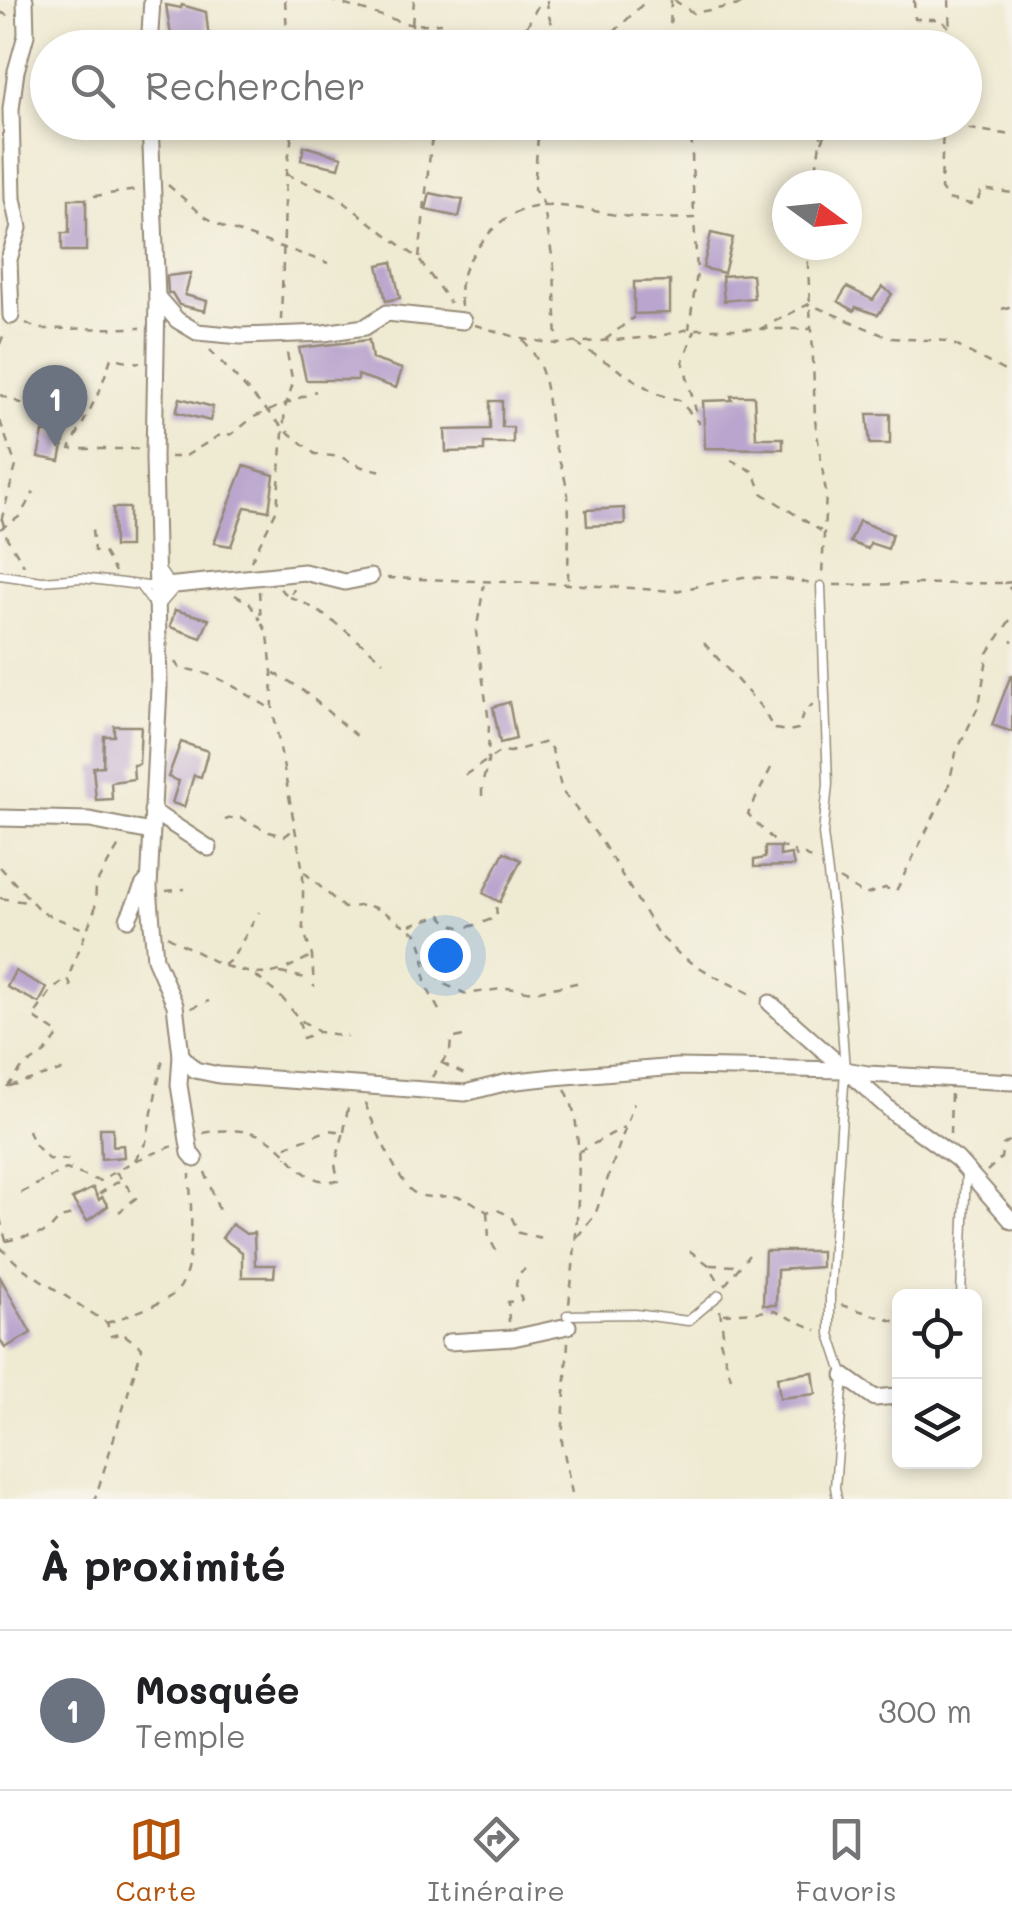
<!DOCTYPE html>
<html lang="fr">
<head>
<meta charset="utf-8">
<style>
  :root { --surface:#fff; --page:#f2f2f2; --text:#202124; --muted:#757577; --line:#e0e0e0; --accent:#b45309 }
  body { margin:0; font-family:Mali,sans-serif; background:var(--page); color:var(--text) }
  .controls { position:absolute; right:30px; bottom:30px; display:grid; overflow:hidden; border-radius:15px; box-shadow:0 5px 15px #0003 }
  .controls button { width:90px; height:90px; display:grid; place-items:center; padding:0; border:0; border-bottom:2px solid var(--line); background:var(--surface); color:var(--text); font:50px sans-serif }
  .compass { position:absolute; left:772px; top:170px; width:90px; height:90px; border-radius:50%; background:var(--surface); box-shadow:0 5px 15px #0003; rotate:105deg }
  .you { position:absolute; left:445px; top:955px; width:35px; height:35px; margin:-25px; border:8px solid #fff; border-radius:50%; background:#1a73e8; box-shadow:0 0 0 15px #1a73e833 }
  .badge { display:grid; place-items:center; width:65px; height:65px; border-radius:50%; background:var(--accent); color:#fff; font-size:32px; font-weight:700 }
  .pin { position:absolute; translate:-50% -82px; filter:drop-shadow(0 2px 5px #0008) }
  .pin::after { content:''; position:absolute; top:52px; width:35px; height:30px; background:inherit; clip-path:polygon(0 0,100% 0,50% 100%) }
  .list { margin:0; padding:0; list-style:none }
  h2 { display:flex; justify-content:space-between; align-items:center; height:130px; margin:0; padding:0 40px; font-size:42px }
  h2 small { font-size:32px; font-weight:400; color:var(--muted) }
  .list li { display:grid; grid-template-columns:65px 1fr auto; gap:30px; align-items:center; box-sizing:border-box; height:160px; padding:0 40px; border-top:2px solid var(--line) }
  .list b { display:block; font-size:38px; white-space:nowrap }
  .list p { margin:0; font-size:32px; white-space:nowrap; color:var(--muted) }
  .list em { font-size:32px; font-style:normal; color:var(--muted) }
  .icon { flex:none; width:55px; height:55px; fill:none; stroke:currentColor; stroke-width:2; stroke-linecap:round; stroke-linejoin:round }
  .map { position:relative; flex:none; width:1012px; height:1499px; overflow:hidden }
  .search { position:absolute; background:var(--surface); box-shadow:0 5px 15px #0003; left:30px; right:30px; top:30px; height:110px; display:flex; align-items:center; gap:25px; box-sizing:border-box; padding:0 35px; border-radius:55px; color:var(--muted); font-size:38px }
  .sheet { height:290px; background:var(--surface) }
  nav { display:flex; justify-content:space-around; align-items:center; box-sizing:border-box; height:140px; border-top:2px solid var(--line); background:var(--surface); font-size:28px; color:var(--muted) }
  nav a { display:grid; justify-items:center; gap:5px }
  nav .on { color:var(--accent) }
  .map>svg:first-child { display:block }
  .building { fill:#baa5ce }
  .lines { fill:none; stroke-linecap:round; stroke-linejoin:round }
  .service-casing { stroke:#958a78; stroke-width:11 }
  .minor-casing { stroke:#958a78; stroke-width:19 }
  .path { stroke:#958a78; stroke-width:2.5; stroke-dasharray:8 8; stroke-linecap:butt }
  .service { stroke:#fff; stroke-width:8 }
  .minor { stroke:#fff; stroke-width:15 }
</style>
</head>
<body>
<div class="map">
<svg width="1012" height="1499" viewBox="0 0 1012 1499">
  <rect width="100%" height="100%" fill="#f7f3e8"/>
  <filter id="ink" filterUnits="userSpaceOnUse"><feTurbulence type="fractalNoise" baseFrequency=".01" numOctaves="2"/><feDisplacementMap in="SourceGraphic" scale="20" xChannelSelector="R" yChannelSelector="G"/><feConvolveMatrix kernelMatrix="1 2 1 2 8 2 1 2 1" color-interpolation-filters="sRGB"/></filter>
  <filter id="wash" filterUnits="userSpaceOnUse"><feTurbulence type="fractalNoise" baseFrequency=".0048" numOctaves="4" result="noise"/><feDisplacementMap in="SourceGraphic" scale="40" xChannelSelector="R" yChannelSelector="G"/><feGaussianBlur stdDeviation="2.25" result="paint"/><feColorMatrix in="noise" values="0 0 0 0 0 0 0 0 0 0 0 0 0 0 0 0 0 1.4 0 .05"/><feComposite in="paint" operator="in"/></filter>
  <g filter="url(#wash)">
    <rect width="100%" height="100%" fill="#efead2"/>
    <g id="blocks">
      <g class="building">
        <path d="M166,5L181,8L182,5L206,12L210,48H173Z"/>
        <path d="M304,146L342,157L339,168L301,160Z"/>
        <path d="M430,193L463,200L459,217L426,210Z"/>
        <path d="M69,199H86V251H62V233H69Z"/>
        <path d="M711,233L733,238L724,273L703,268Z"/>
        <path d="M392,262L400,298L386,301L378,265Z"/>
        <path d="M191,273L185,295L207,301L205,311L179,305L172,293H168L167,276Z"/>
        <path d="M752,274L754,298L724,301L722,276Z"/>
        <path d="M670,281V313L634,314V282Z"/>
        <path d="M847,287L873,300L882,287L892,294L878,315L856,307L854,311L838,301Z"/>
        <path d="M369,340L372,359L402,369L396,388L358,375V380H306L299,348Z"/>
        <path d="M731,396H754L756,438H783V449L705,448L703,401L732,400Z"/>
        <path d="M180,398L213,407L210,421L176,412Z"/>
        <path d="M490,401H502V427H513V443H484V451L446,452L445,430L490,429Z"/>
        <path d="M867,414H890V444H870Z"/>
        <path d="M43,432L65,436L60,461L38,457Z"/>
        <path d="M244,466L274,475L269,511L245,507L231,546L214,543Z"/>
        <path d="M113,508H129V547H114Z"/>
        <path d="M624,508L625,524L587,526L586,510Z"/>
        <path d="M859,521L892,534L888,549L870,543L868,549L850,542Z"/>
        <path d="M175,610L209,619L201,638L170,627Z"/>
        <path d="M1011,675H1012V732L992,725Z"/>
        <path d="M509,702L516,739L500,743L493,707Z"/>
        <path d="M114,726H141L139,764L133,765L134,779L111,782L112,799L96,800L93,767L103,766L104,736H114Z"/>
        <path d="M181,742L208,751L201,777L194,775L184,807L172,803L179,781L168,777Z"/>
        <path d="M765,847H780V856L791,854L794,866L754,867V860L765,858Z"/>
        <path d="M504,852L521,860L500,902L483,893Z"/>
        <path d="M15,971L47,988L39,1003L7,987Z"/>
        <path d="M100,1128H113V1146L123,1145L124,1157L101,1159Z"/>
        <path d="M93,1188L99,1200L102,1197L108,1206L87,1221L72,1199Z"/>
        <path d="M232,1224L246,1234L254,1233L255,1265H275L274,1277H242V1252L222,1238Z"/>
        <path d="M765,1251H821V1267L777,1270L776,1305H763Z"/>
        <path d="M0,1277L31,1333L5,1348L0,1339Z"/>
        <path d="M813,1372L816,1394L780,1398L777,1377Z"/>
      </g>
    </g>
  </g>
  <g filter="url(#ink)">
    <use href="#blocks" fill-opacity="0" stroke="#958a78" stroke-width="2.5"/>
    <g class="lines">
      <g class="service-casing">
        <g id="service">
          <path d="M0,575L42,581L82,578L156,587"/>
          <path d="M140,586L157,609L177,586L167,580L159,568"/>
          <path d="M821,586L828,784L823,834L835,930L845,1070L830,1293V1334L844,1376L835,1487L837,1499"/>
          <path d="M961,1296L966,1171"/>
          <path d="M567,1315L635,1314L688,1321L719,1295"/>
        </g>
      </g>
      <g class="minor-casing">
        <g id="minor">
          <path d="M149,48L152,0"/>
          <path d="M150,122L157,297L154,457L159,687L149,888L155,959L175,1005L181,1055L179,1085L190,1153L195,1159"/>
          <path d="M157,297L177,320L197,332L241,336L324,333L365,327L387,313L463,321"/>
          <path d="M11,316L9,259L19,228L13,199L11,109L16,71L26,35L25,0"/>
          <path d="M156,587L304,572L345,582L370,577"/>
          <path d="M152,811L209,848"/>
          <path d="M0,818L90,820L151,832"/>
          <path d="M128,919L143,886L149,879"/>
          <path d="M770,1003L896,1115L957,1159L1012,1221"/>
          <path d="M181,1055L195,1070L219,1075L465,1093L508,1082L554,1077L676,1067L845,1070L868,1074L1012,1082"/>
          <path d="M449,1342L513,1338L568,1326"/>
          <path d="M844,1376L875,1398L896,1396"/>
        </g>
      </g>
      <g class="path">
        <path d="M285,0L288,48"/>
        <path d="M329,0L412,25L416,48"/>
        <path d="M414,0L412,25L441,23"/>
        <path d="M547,0L548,14L558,38L613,33L647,0"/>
        <path d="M671,0L670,34L676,48"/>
        <path d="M674,0L693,13L750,3"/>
        <path d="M914,0L915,19H939L949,27"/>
        <path d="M949,0L950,48"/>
        <path d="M772,3V0"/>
        <path d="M0,12L11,17"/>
        <path d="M519,41L541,0"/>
        <path d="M553,48L557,39"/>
        <path d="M34,65H48"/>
        <path d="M31,86L33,82L48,81"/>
        <path d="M428,122L431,142"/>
        <path d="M539,122L534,189L543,203L554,267L557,342"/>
        <path d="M691,122L694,217"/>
        <path d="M921,122L1012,135"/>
        <path d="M943,122L941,189L948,199L970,204L977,202L982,189L1012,193"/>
        <path d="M822,142L831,122"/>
        <path d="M286,174L333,194L419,259L431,144L439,122"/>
        <path d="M168,185L204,216L223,227L328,263"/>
        <path d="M814,185L823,122"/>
        <path d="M94,196L137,190"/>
        <path d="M771,225L787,213"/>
        <path d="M807,245L811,328"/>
        <path d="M420,261L450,303"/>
        <path d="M461,306C458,277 464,266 482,242C520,191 563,206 616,215C642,219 668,219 694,218L697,273L689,329"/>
        <path d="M1002,309L1012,306"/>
        <path d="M281,320L286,174L294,122"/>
        <path d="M26,323L38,329L141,328"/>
        <path d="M475,325L523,339L557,344L656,337L689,329H812L815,420L826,493L822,575"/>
        <path d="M760,329L809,304L890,338L948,341L1012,375"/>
        <path d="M523,340C548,367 546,393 551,427C554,449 565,471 568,495C570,524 568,554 568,582"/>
        <path d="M605,340L634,317"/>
        <path d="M576,343L657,394L679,400L699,423L683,361L695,330"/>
        <path d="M0,344L5,331"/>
        <path d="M210,350L283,428L315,454L341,457L362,467L388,472"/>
        <path d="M0,395L26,405L36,423"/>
        <path d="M0,421L16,466L0,525"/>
        <path d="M138,449H70L100,390L111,358L140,363"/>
        <path d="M170,457H184L218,436L232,434L254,417L316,391"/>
        <path d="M731,460L754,472L762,493L821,531"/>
        <path d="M2,519L7,538L24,565"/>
        <path d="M0,529L19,517L34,492"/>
        <path d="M92,530L94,551H103L115,572"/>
        <path d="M251,561L277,509L285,408L293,383L286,348"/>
        <path d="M387,578L568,584L675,591L743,577L787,579L812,584"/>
        <path d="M1012,582L1003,583L1012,590"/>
        <path d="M834,585L1003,583"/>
        <path d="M280,589L290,597L294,589"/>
        <path d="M259,591L261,621L268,635L272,672L273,710L303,871V928L312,956L314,987"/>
        <path d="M235,595L249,603L260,620"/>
        <path d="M290,597C321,608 357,640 383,661"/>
        <path d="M1012,640V642"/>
        <path d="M704,643L761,707L774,729L788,731L798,729L803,714L813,704"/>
        <path d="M175,662L180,669C214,670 244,693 273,710"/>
        <path d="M274,673C308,689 332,718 362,740"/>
        <path d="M771,768L748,814L780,847L793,849L797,858L805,855L816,863"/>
        <path d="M465,775L501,751L510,752L546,742L552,750L562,791L600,839L658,934L681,956L714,976L755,996"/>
        <path d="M482,796V785L488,762L489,722L476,632L484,585"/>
        <path d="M225,820L238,816L269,832L285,836L294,829"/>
        <path d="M0,867L33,903"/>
        <path d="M304,872L344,908L366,905L381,910L417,934L424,953L425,984L442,1016"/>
        <path d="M839,879L865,895L885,888L896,891L948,788L956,753L979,705L988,653L1012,617"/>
        <path d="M166,891L185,889"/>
        <path d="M0,898L33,903L41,912L86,930"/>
        <path d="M410,925L441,915C458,936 475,925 497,917L496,905"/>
        <path d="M167,936L223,966L232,959L259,912"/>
        <path d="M426,959L442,983L466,994L508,988L534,992L581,982"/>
        <path d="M225,966C266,979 273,976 311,956"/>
        <path d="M280,973L311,979"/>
        <path d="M256,976L283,999L299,1019L319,1032L347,1036"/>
        <path d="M71,987L68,978L95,909L96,884L122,840"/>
        <path d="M191,1008L209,1001"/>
        <path d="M299,1021L303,1038L318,1032"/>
        <path d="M442,1063L468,1076"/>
        <path d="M432,1077L450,1051L451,1039L463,1036L466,1029"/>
        <path d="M9,1086L63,1070"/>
        <path d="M7,1087L23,1067L45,1053L59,1034L33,1017L51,991L67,978"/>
        <path d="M565,1090C590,1124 574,1259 569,1304"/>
        <path d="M365,1103C371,1119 399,1183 413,1192C427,1201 444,1194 459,1197C469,1198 479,1207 487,1212L495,1209L511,1216L519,1233L542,1238"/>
        <path d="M28,1130L32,1141L48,1159L68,1160L72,1168"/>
        <path d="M344,1132L349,1101"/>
        <path d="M203,1133C220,1129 251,1129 266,1138C296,1156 298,1184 338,1181L335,1164L344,1132L329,1130L292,1144L287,1146V1157"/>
        <path d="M950,1134L951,1092"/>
        <path d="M579,1152L624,1127"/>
        <path d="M135,1160L146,1142L164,1053"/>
        <path d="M987,1171L1001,1158L1003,1145L1012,1139"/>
        <path d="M116,1172L136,1198L119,1212"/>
        <path d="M205,1172L220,1213"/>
        <path d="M21,1193L66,1169L99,1181L134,1161L173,1146"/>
        <path d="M99,1194L119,1181"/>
        <path d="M487,1212L489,1237L499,1257"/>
        <path d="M0,1218L6,1241L3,1250"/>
        <path d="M577,1237L595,1215L634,1103"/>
        <path d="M6,1241L48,1232L60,1218L76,1214"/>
        <path d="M0,1247L21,1267L107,1323L111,1336L122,1333L142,1348L95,1499"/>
        <path d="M690,1251L709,1265L719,1282"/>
        <path d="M710,1265L736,1266"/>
        <path d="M725,1285L749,1255"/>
        <path d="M841,1305L900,1323"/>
        <path d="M720,1310L723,1333L719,1337L731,1378"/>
        <path d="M724,1314L774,1311L817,1330"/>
        <path d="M509,1322L508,1302L522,1300L516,1285L518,1274L525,1269"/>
        <path d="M107,1323C125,1316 166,1304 178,1290C197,1266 190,1204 190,1174"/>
        <path d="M568,1342L562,1442L573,1499"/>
      </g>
      <use href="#service" class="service"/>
      <use href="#minor" class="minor"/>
    </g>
  </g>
</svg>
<div class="controls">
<button><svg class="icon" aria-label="locate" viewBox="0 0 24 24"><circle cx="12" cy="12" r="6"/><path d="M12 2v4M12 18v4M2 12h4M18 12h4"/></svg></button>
<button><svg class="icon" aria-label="layers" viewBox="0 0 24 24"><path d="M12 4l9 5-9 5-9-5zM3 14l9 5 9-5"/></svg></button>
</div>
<svg class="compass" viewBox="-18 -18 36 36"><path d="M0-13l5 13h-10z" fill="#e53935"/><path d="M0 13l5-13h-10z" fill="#757577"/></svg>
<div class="you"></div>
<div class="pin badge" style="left:55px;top:447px;background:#6b7280">1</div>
<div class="search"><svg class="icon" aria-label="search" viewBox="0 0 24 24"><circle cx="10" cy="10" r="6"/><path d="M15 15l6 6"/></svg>Rechercher</div>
</div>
<section class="sheet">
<h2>À proximité<small></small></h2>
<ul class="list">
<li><span class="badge" style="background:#6b7280">1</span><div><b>Mosquée</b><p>Temple</p></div><em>300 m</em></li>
</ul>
</section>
<nav>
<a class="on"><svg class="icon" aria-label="map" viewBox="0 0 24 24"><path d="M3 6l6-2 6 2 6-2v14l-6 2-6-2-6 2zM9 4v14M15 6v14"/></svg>Carte</a>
<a><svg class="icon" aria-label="directions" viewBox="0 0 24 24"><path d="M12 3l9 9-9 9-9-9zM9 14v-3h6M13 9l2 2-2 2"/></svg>Itinéraire</a>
<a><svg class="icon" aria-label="saved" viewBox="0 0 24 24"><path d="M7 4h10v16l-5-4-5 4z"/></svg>Favoris</a>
</nav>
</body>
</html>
